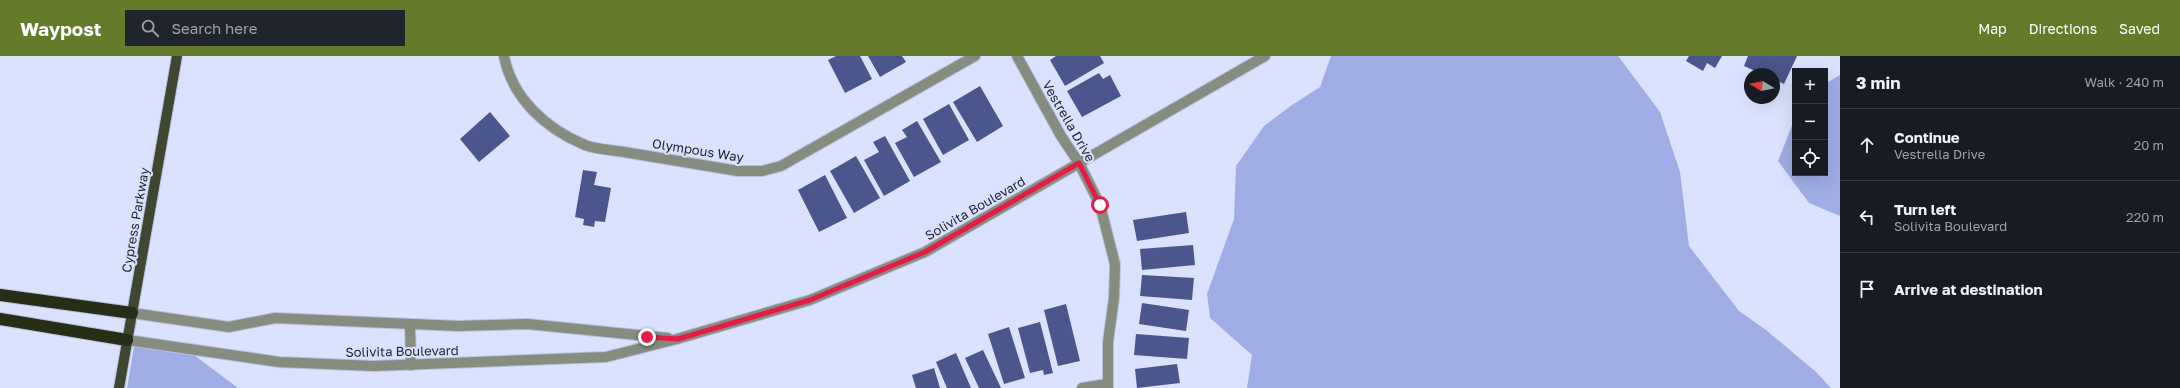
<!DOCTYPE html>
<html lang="en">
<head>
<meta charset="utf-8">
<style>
  :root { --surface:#171b24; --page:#20242c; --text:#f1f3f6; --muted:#9ea1a6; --line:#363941; --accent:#657b2c }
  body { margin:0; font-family:"Golos Text",sans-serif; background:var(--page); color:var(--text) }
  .controls { position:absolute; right:12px; top:12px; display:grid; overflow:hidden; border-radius:0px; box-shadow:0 4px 16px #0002 }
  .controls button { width:36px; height:36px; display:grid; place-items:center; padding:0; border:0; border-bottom:1px solid var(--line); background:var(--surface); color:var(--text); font:20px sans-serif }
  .compass { position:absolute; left:1744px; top:12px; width:36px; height:36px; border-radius:50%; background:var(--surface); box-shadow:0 4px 16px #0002; rotate:280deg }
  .stop { position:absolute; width:12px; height:12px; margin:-9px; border:3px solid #e11d48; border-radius:50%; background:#fff }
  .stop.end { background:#e11d48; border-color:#fff; box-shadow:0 1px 4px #0008 }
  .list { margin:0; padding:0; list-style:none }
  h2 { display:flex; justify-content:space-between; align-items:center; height:52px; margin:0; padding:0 16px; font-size:17px }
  h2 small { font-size:13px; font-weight:400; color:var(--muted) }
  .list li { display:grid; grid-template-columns:26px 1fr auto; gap:12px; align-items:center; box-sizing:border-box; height:72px; padding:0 16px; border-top:1px solid var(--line) }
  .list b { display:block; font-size:15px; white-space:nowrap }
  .list p { margin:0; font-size:13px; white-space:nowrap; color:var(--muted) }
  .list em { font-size:13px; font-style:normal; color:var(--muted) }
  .icon { flex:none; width:22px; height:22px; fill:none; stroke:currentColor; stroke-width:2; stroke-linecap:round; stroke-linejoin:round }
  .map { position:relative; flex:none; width:1840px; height:332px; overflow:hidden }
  header { display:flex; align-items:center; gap:24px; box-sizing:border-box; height:56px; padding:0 20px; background:var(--accent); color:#fff }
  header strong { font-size:19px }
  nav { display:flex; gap:22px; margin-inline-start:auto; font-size:14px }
  .search { width:280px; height:36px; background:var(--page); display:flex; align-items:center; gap:10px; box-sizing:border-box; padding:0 14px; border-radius:0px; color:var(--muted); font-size:15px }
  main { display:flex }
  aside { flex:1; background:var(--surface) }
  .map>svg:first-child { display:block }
  .green { fill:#9fade4 }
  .building { fill:#4a568c }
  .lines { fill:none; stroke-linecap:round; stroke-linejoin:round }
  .minor-casing { stroke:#b8bfd9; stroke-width:12 }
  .major-casing { stroke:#b8bfd9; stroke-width:12 }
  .highway-casing { stroke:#b8bfd9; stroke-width:14 }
  .minor { stroke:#878c80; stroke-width:10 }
  .major { stroke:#3f4631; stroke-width:10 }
  .highway { stroke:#262e17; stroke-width:12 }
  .route { stroke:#e11d48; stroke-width:5 }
  .labels { text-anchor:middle; stroke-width:4; stroke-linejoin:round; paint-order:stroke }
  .street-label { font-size:13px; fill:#1f222d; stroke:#dae2ff }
</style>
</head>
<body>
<header>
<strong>Waypost</strong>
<div class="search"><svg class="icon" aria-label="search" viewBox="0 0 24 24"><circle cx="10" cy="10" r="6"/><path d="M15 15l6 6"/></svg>Search here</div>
<nav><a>Map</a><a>Directions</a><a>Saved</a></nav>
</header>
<main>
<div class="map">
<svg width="1840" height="332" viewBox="0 0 1840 332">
  <rect width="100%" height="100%" fill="#dae2ff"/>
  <g class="green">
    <path d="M1331,0H1618L1660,56L1680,116L1689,190L1739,255L1766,274L1815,315L1831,332H1247L1252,299L1210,262L1207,238L1234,163L1236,110L1264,70L1292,49L1320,31Z"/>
    <path d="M1840,19V160L1809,147L1778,105L1795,62V117H1825V28Z"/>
    <path d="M135,285L190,296L238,332H127Z"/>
  </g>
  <g class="building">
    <path d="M836,0H860L872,23L845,37L828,4Z"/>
    <path d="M868,0H902L906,6L880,21Z"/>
    <path d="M1056,0H1100L1104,7L1065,30L1050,4Z"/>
    <path d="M1689,0H1722L1715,12L1707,7L1703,15L1686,5Z"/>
    <path d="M1748,0H1797L1784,28L1774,23V18H1762L1744,10Z"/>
    <path d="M1099,17L1103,23L1110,19L1121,40L1082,61L1067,35Z"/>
    <path d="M980,30L1003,70L977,86L953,46Z"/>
    <path d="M949,48L969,84L943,99L923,63Z"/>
    <path d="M490,56L510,80L479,106L460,83Z"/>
    <path d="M917,65L941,106L914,121L895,87L907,81L902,74Z"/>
    <path d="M885,80L910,125L884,140L864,104L879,96L873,86Z"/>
    <path d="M856,100L880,142L854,157L830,115Z"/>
    <path d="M583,114L597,116L594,129L611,132L605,166L595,165L594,171L583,169L584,163L575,161Z"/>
    <path d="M825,119L847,162L819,176L798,134Z"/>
    <path d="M1186,156L1189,177L1137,185L1133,164Z"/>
    <path d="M1193,189L1195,209L1142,214L1140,193Z"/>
    <path d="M1142,219L1194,222L1192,244L1140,240Z"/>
    <path d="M1142,247L1189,254L1186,275L1139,268Z"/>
    <path d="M1066,248L1080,305L1058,310L1044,254Z"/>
    <path d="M1040,266L1053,317L1044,319L1043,314L1030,317L1018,272Z"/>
    <path d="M1009,271L1025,322L1004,328L988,278Z"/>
    <path d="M1136,278L1189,282L1187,303L1134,299Z"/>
    <path d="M983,294L1001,332H979L965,302Z"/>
    <path d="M956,297L971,332H947L936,306Z"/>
    <path d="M1177,308L1180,327L1137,332L1135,313Z"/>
    <path d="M934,312L940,332H916L912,319Z"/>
  </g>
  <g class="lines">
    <g class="minor-casing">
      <g id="minor">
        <path d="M504,0C512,42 546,73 585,89C598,94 615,94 630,97C666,103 702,109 738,115H762L781,110L975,0"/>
        <path d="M1017,0L1061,80L1079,107L1100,149L1115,208L1114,242L1108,286V332"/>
        <path d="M132,257L229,271L275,262L458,270L527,268L668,282"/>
        <path d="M410,269L411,309"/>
        <path d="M127,284L279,306L374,310L606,301L677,283L810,244L925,196L1265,0"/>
        <path d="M1082,332L1107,328"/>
      </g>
    </g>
    <g class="major-casing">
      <path id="major" d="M119,332L177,0"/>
    </g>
    <g class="highway-casing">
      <g id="highway">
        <path d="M0,239L132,257"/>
        <path d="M0,263L127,284"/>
      </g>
    </g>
    <use href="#minor" class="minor"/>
    <use href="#major" class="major"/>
    <use href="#highway" class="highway"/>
  </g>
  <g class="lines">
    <path class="route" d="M647,281L678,283L810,244L925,196L1079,107L1100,149"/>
  </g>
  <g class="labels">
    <g class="street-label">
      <text transform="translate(1069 65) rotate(60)" y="5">Vestrella Drive</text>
      <text transform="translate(698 94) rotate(9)" y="5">Olympous Way</text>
      <text transform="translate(975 152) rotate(-30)" y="5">Solivita Boulevard</text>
      <text transform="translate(135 164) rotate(-80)" y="5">Cypress Parkway</text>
      <text transform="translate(402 295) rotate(-1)" y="5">Solivita Boulevard</text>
    </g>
  </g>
</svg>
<div class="controls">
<button>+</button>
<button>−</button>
<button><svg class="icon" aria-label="locate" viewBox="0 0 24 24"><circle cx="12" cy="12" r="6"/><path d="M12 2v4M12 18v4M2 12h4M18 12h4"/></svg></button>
</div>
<svg class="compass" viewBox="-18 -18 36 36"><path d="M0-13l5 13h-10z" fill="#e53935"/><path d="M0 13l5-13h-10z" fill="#9ea1a6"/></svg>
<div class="stop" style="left:1100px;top:149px"></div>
<div class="stop end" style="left:647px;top:281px"></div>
</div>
<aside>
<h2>3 min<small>Walk · 240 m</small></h2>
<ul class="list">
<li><svg class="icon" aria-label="ahead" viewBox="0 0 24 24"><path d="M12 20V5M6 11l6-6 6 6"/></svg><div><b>Continue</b><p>Vestrella Drive</p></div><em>20 m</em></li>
<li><svg class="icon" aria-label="left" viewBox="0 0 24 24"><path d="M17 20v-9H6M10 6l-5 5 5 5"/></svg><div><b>Turn left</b><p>Solivita Boulevard</p></div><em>220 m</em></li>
<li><svg class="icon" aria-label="arrive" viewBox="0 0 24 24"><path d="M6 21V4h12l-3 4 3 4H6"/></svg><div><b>Arrive at destination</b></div></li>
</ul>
</aside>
</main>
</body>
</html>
